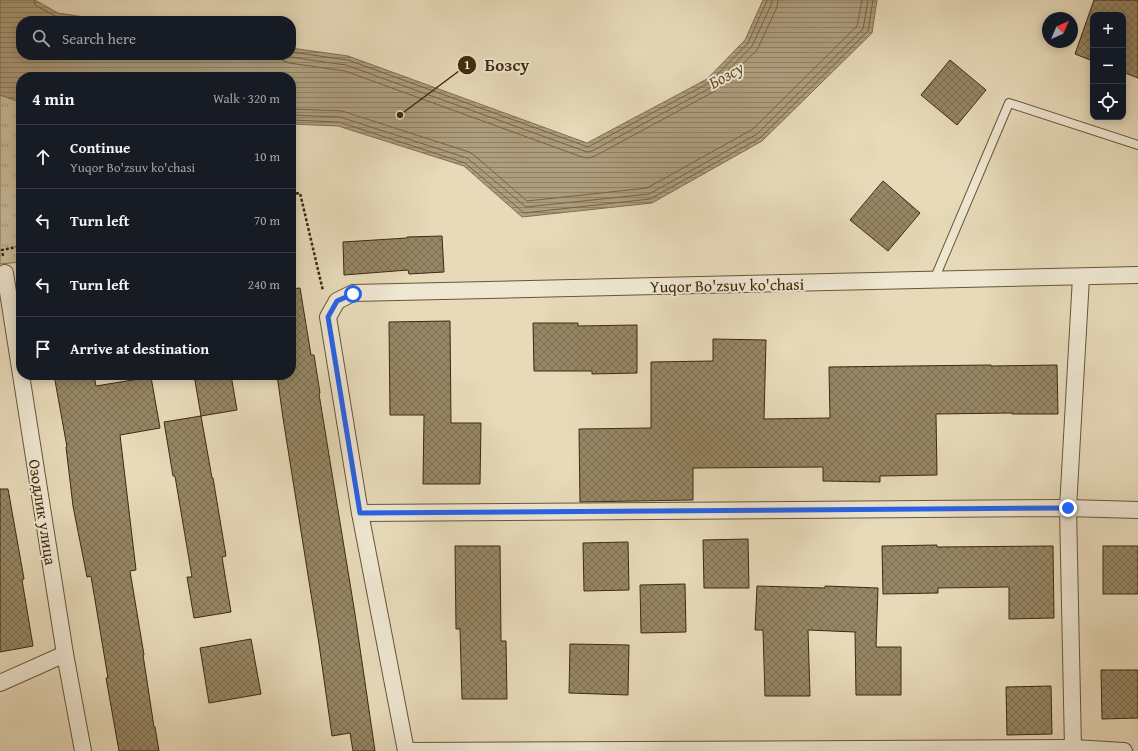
<!DOCTYPE html>
<html lang="en">
<head>
<meta charset="utf-8">
<style>
  :root { --surface:#171b24; --page:#20242c; --text:#f1f3f6; --muted:#9ea1a6; --line:#363941 }
  body { margin:0; font-family:"Gentium Book Plus",serif; background:var(--page); color:var(--text) }
  .controls { position:absolute; right:12px; top:12px; display:grid; overflow:hidden; border-radius:8px; box-shadow:0 2px 10px #0003 }
  .controls button { width:36px; height:36px; display:grid; place-items:center; padding:0; border:0; border-bottom:1px solid var(--line); background:var(--surface); color:var(--text); font:20px sans-serif }
  .compass { position:absolute; left:1042px; top:12px; width:36px; height:36px; border-radius:50%; background:var(--surface); box-shadow:0 2px 10px #0003; rotate:44deg }
  .stop { position:absolute; width:12px; height:12px; margin:-9px; border:3px solid #2563eb; border-radius:50%; background:#fff }
  .stop.end { background:#2563eb; border-color:#fff; box-shadow:0 1px 4px #0008 }
  .list { margin:0; padding:0; list-style:none }
  h2 { display:flex; justify-content:space-between; align-items:center; height:52px; margin:0; padding:0 16px; font-size:17px }
  h2 small { font-size:13px; font-weight:400; color:var(--muted) }
  .list li { display:grid; grid-template-columns:26px 1fr auto; gap:12px; align-items:center; box-sizing:border-box; height:64px; padding:0 16px; border-top:1px solid var(--line) }
  .list b { display:block; font-size:15px; white-space:nowrap }
  .list p { margin:0; font-size:13px; white-space:nowrap; color:var(--muted) }
  .list em { font-size:13px; font-style:normal; color:var(--muted) }
  .icon { flex:none; width:22px; height:22px; fill:none; stroke:currentColor; stroke-width:2; stroke-linecap:round; stroke-linejoin:round }
  .map { position:relative; flex:none; width:1138px; height:751px; overflow:hidden }
  .search { position:absolute; background:var(--surface); box-shadow:0 2px 10px #0003; left:16px; top:16px; width:280px; height:44px; display:flex; align-items:center; gap:10px; box-sizing:border-box; padding:0 14px; border-radius:16px; color:var(--muted); font-size:15px }
  .panel { position:absolute; background:var(--surface); box-shadow:0 2px 10px #0003; left:16px; top:72px; width:280px; height:308px; border-radius:16px }
  .map>svg:first-child { display:block }
  .grass { fill:url(#grass-tufts); stroke:#847353 }
  .water { fill:url(#water-rules); stroke:#817050 }
  .lines { fill:none; stroke-linecap:round; stroke-linejoin:round }
  .shore { stroke:#766444; stroke-width:1 }
  .building { fill:url(#building-cross-hatch); stroke:#3e2a0b }
  .service-casing { stroke:#685636; stroke-width:10 }
  .minor-casing { stroke:#685636; stroke-width:18 }
  .path { stroke:#3e2a0b; stroke-width:2.5; stroke-dasharray:3 2; stroke-linecap:butt }
  .service { stroke:#efe7d2; stroke-width:8 }
  .minor { stroke:#efe7d2; stroke-width:16 }
  .route { stroke:#2563eb; stroke-width:5 }
  .labels { text-anchor:middle; stroke-width:4; stroke-linejoin:round; paint-order:stroke }
  .street-label { font-size:16px; fill:#3e2a0b; stroke:#efe7d2 }
  .water-label { font-size:17px; font-style:italic; fill:#604d2e; stroke:#efe7d2 }
  .leader { fill:none; stroke:#3e2a0b; stroke-width:1.5 }
  .callout-dot { fill:#3e2a0b; stroke:#efe7d2; stroke-width:1.5 }
  .mark-label { font-size:12px; text-anchor:middle; font-weight:bold; fill:#fff }
  .callout-label { font-size:17px; text-anchor:middle; font-weight:bold; fill:#3e2a0b; stroke:#efe7d2; stroke-width:4; stroke-linejoin:round; paint-order:stroke }
</style>
</head>
<body>
<div class="map">
<svg width="1138" height="751" viewBox="0 0 1138 751">
  <defs>
    <pattern id="grass-tufts" width="24" height="20" patternUnits="userSpaceOnUse"><rect width="24" height="20" fill="#cabc9b"/><path d="M3 7l-1-3M5 7V3M7 7l1-3M15 17l-1-3M17 17v-4M19 17l1-3" fill="none" stroke="#a5997d"/></pattern>
    <pattern id="water-rules" width="6" height="5" patternUnits="userSpaceOnUse"><rect width="6" height="5" fill="#ae9e7e"/><path d="M0 2.5h6" fill="none" stroke="#8f8165"/></pattern>
    <pattern id="building-cross-hatch" width="8" height="8" patternUnits="userSpaceOnUse"><rect width="8" height="8" fill="#968665"/><path d="M0 0l8 8M0 8l8-8" fill="none" stroke="#7c6e51"/></pattern>
  </defs>
  <rect width="100%" height="100%" fill="#e7dab9"/>
  <filter id="stains"><feTurbulence type="fractalNoise" baseFrequency=".005" numOctaves="4"/><feColorMatrix values="0 0 0 0 .2 0 0 0 0 .09 0 0 0 0 .02 0 0 0 .5 -.17"/></filter>
  <radialGradient id="worn" r=".72"><stop offset=".6" stop-color="#630" stop-opacity="0"/><stop offset="1" stop-color="#630" stop-opacity=".3"/></radialGradient>
  <path class="grass" d="M0,95L21,102V262L0,264Z"/>
  <path class="water" d="M0,0H35L58,13L109,21H21V55H291V48L348,56L587,143L707,79L745,40L763,0H877L872,33L762,141L652,203L522,217L464,166L338,126L291,124V77H21V102L0,95Z"/>
  <g class="lines">
    <g class="shore">
      <path d="M34,0L35,5L57,17L83,21"/>
      <path d="M291,52L348,60L588,147L709,83L748,43L766,3L767,0"/>
      <path d="M278,55L282,60L289,63L345,71L582,157L588,158L595,156L715,91L757,50L777,7L778,0"/>
      <path d="M286,55L290,57L346,65L584,151L588,152L592,151L712,87L752,46L771,5L772,0"/>
      <path d="M291,109L342,111L469,152L474,155L527,201L647,188L753,129L857,26L862,0"/>
      <path d="M291,115L340,117L467,158L526,207L649,194L757,134L863,29L868,0"/>
      <path d="M291,120L339,122L465,163L524,213L650,199L760,138L868,31L873,0"/>
    </g>
  </g>
  <g class="building">
    <path d="M1094,0H1138V78L1123,72V15H1093V61L1075,54Z"/>
    <path d="M950,60L986,90L957,125L921,95Z"/>
    <path d="M883,181L920,213L888,251L850,220Z"/>
    <path d="M442,236L444,272L409,274L408,270L344,275L343,242L407,238V237Z"/>
    <path d="M300,288L311,355H314L320,393L319,394L355,614L375,751H353L350,733L332,736L319,644L283,418L277,375H291V289Z"/>
    <path d="M450,321L451,423H481L480,484H423L424,415H390L389,322Z"/>
    <path d="M533,323H578V326L637,325V373L592,374V371H534Z"/>
    <path d="M713,339L766,340L764,419L830,418L829,367L991,365V366L1057,365L1058,414H1012V413L936,414L937,475L880,476V482L823,481V467L693,468V500L580,502L579,429L651,428V362L713,361Z"/>
    <path d="M54,375H94L96,386L151,377L160,428L120,435L136,570L130,571L144,655H143L154,727H155L159,751H119L106,678H108L91,576L87,577L73,506L66,447H67Z"/>
    <path d="M194,375H231L237,410L201,416Z"/>
    <path d="M201,416L212,478H213L226,556L222,557L231,612L194,618L187,577H192L175,476H173L164,422Z"/>
    <path d="M0,489H8L24,579L22,580L33,646L0,652Z"/>
    <path d="M748,539L749,588H704L703,540Z"/>
    <path d="M628,542L629,590L584,591L583,543Z"/>
    <path d="M937,545V547L1053,546L1054,618L1009,619V587L938,588V593L883,594L882,546Z"/>
    <path d="M455,546H500L501,641H506L507,699H462L460,629H456Z"/>
    <rect x="1103" y="546" width="35" height="48"/>
    <path d="M685,584L686,632L641,633L640,585Z"/>
    <path d="M757,586L825,588V586L878,588L876,647H901V695H856L855,632L808,630L810,696H765L763,630H755Z"/>
    <path d="M251,639L261,694L209,703L200,648Z"/>
    <path d="M570,644L629,645L628,695L569,693Z"/>
    <path d="M1101,670H1138V718L1102,719Z"/>
    <path d="M1051,686L1052,734L1007,735L1006,687Z"/>
  </g>
  <g class="lines">
    <g class="service-casing">
      <path id="service" d="M934,280L1009,103L1138,145"/>
    </g>
    <g class="minor-casing">
      <g id="minor">
        <path d="M5,273L65,654L83,751"/>
        <path d="M360,513L1068,508L1138,510"/>
        <path d="M0,683L65,654"/>
        <path d="M1073,748L1068,508L1081,277"/>
        <path d="M406,751L360,513L328,317L337,301L353,293L1138,275"/>
        <path d="M406,751L1073,748L1124,751"/>
      </g>
    </g>
    <g class="path">
      <path d="M291,194L300,193L323,291"/>
      <path d="M3,256L2,250L21,246"/>
    </g>
    <use href="#service" class="service"/>
    <use href="#minor" class="minor"/>
  </g>
  <g class="lines">
    <path class="route" d="M353,294L337,301L328,317L360,513L1068,508"/>
  </g>
  <g class="labels">
    <g class="street-label">
      <text transform="translate(727 285) rotate(-1)" y="6">Yuqor Bo'zsuv ko'chasi</text>
      <text transform="translate(43 512) rotate(81)" y="6">Озодлик улица</text>
    </g>
    <g class="water-label">
      <text transform="translate(726 75) rotate(-29)" y="6">Бозсу</text>
    </g>
  </g>
  <path class="leader" d="M400 115L467 65"/>
  <g class="callout-dot">
    <circle cx="400" cy="115" r="4"/>
    <circle cx="467" cy="65" r="10"/>
  </g>
  <g class="mark-label">
    <text x="467" y="69">1</text>
  </g>
  <g class="callout-label">
    <text x="507" y="71">Бозсу</text>
  </g>
  <rect width="100%" height="100%" filter="url(#stains)"/>
  <rect width="100%" height="100%" fill="url(#worn)"/>
</svg>
<div class="controls">
<button>+</button>
<button>−</button>
<button><svg class="icon" aria-label="locate" viewBox="0 0 24 24"><circle cx="12" cy="12" r="6"/><path d="M12 2v4M12 18v4M2 12h4M18 12h4"/></svg></button>
</div>
<svg class="compass" viewBox="-18 -18 36 36"><path d="M0-13l5 13h-10z" fill="#e53935"/><path d="M0 13l5-13h-10z" fill="#9ea1a6"/></svg>
<div class="stop" style="left:353px;top:294px"></div>
<div class="stop end" style="left:1068px;top:508px"></div>
<div class="search"><svg class="icon" aria-label="search" viewBox="0 0 24 24"><circle cx="10" cy="10" r="6"/><path d="M15 15l6 6"/></svg>Search here</div>
<section class="panel">
<h2>4 min<small>Walk · 320 m</small></h2>
<ul class="list">
<li><svg class="icon" aria-label="ahead" viewBox="0 0 24 24"><path d="M12 20V5M6 11l6-6 6 6"/></svg><div><b>Continue</b><p>Yuqor Bo'zsuv ko'chasi</p></div><em>10 m</em></li>
<li><svg class="icon" aria-label="left" viewBox="0 0 24 24"><path d="M17 20v-9H6M10 6l-5 5 5 5"/></svg><div><b>Turn left</b></div><em>70 m</em></li>
<li><svg class="icon" aria-label="left" viewBox="0 0 24 24"><path d="M17 20v-9H6M10 6l-5 5 5 5"/></svg><div><b>Turn left</b></div><em>240 m</em></li>
<li><svg class="icon" aria-label="arrive" viewBox="0 0 24 24"><path d="M6 21V4h12l-3 4 3 4H6"/></svg><div><b>Arrive at destination</b></div></li>
</ul>
</section>
</div>
</body>
</html>
